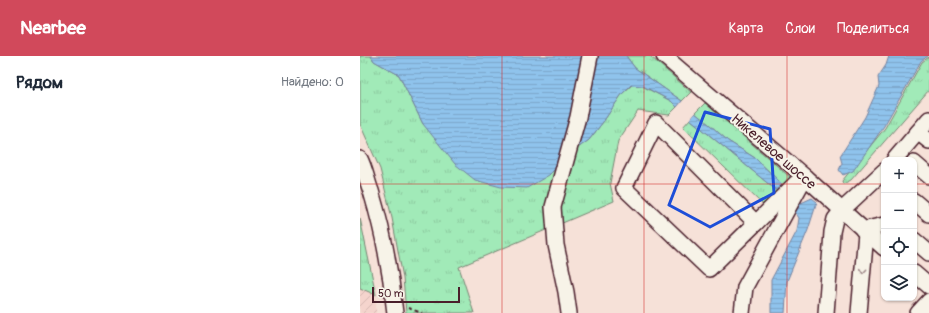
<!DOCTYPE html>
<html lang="ru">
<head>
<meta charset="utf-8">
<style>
  :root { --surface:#fff; --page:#f6f6f7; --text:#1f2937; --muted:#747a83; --line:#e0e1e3; --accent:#d1495b }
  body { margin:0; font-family:Pangolin,sans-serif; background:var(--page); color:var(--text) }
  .controls { position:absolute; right:12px; bottom:12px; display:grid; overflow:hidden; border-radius:8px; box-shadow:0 1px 3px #0004 }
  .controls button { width:36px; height:36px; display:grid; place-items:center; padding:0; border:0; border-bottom:1px solid var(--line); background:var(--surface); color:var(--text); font:20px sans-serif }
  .scale { position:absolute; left:12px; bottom:10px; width:88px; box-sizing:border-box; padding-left:4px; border:2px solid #4a1f2b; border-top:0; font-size:11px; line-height:14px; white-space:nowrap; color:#4a1f2b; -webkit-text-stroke:3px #f7f3e8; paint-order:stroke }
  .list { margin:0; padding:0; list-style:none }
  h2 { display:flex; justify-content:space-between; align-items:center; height:52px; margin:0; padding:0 16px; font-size:17px }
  h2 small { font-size:13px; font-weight:400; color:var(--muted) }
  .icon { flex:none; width:22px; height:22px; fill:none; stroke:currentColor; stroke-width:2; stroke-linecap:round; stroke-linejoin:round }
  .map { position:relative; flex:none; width:569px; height:257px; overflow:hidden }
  header { display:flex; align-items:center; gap:24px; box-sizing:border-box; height:56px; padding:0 20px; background:var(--accent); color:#fff }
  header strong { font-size:19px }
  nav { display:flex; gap:22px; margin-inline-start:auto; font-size:14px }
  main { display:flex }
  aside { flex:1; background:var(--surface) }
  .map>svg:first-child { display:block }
  .industrial { fill:url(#industrial-furrows) }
  .grass { fill:url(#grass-tufts); stroke:#768472 }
  .water { fill:url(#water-rules); stroke:#73819f }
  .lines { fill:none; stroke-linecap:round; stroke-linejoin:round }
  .minor-casing { stroke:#4a1f2b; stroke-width:18 }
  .path { stroke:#4a1f2b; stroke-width:2; stroke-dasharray:4 3; stroke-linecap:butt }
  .minor { stroke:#f7f3e8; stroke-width:15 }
  .oneway { stroke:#a0898a }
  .marked { fill:none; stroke:#1d4ed8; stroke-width:3; stroke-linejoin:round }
  .grid { fill:none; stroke:#d62828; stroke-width:1; stroke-opacity:0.55 }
  .labels { text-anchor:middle; stroke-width:4; stroke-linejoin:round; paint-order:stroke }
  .street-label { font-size:14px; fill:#4a1f2b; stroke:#f7f3e8 }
</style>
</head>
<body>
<header>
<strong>Nearbee</strong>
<nav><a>Карта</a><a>Слои</a><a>Поделиться</a></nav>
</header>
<main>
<aside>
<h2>Рядом<small>Найдено: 0</small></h2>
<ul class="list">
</ul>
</aside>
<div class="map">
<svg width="569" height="257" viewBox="0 0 569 257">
  <defs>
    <pattern id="industrial-furrows" width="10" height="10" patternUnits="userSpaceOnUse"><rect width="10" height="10" fill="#f5d4cd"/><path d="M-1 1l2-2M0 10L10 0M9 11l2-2" fill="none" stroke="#d4b6b0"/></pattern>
    <pattern id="grass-tufts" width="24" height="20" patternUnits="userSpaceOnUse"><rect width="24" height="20" fill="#a1eab8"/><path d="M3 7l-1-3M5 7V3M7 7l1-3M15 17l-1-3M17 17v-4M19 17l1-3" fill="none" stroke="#8cc89e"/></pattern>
    <pattern id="water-rules" width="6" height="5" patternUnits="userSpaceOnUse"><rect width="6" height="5" fill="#8fc3ec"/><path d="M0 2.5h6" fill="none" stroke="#7da7cb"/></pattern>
  </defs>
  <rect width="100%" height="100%" fill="#f6e1d8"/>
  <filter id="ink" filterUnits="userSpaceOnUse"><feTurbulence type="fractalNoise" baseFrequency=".025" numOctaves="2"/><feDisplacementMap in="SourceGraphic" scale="8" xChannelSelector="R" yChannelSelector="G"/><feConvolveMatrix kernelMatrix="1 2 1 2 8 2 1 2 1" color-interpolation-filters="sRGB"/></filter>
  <g filter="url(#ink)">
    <path class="industrial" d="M0,232L16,239V257H0Z"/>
    <g class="grass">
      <path d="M0,0H11L14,5L39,19L63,68L212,96L229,84L243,66L262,38L272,29L282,30L311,45L317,51L309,59L278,55L258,85L250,127L254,145L99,211L114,257H46L43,222L32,162L20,113L0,68Z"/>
      <path d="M266,0H290L331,36L322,45L275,12Z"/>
      <path d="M569,1V34L491,124L483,128L482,125L525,72L562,6Z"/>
      <path d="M345,47L431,122L423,129L395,102L368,85L350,69L335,57Z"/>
      <path d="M330,63L417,135L403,149L323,71Z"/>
      <path d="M0,162L16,239L0,232Z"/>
    </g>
    <g class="water">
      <path d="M11,0H266L275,12L322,45L317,51L311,45L283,30L271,29L262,38L243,66L229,84L212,96L189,119L167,132L141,131L115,124L95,108L63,68L39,19L14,5Z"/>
      <path d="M529,0H568L561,5L524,70L493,115L483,119L479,114L482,107L480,100L505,61L519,30L518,21L526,9Z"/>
      <path d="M335,57L350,69L368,85L395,102L423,129L417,135L330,63Z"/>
      <path d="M452,142L457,146L448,174L427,225L425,257H411V224L437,175L439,162L435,156L441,147Z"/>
    </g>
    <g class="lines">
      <g class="minor-casing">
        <g id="minor">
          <path d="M304,0L445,121L524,192"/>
          <path d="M296,67L396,167L349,213L264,132Z"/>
          <path d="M558,76L569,85"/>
          <path d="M0,103C5,113 7,125 11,135C23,175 31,216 35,257"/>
          <path d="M534,104L569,63"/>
          <path d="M554,107L569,120"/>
          <path d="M554,145L569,158"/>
          <path d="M396,167L436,127"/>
          <path d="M503,174L524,169"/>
          <path d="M554,184L569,197"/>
          <path d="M554,217L569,230"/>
          <path d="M209,257L206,236L196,189L193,151L218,61L230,0"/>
          <path d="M382,257L385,231L445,121"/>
          <path d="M466,257L471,191L472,176L475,163L482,154L524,115"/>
          <path d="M499,257L506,177"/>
          <path d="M558,257L569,245"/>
        </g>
      </g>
      <path class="path" d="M48,252L62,257"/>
      <use href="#minor" class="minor"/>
    </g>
    <defs><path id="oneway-chevron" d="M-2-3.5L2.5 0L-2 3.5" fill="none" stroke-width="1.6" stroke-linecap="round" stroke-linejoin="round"/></defs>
    <use class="oneway" href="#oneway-chevron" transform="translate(503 215) rotate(95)"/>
  </g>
  <path class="marked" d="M345,56L410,73L414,137L350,171L309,149Z"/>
  <path class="grid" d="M142,0V257M284,0V257M427,0V257M0,128H524M554,128H569"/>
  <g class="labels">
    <g class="street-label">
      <text transform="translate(414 95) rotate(41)" y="5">Никелевое шоссе</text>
    </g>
  </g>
</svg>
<div class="controls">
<button>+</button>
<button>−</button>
<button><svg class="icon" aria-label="locate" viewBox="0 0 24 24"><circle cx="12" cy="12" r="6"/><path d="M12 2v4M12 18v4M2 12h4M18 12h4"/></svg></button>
<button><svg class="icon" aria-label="layers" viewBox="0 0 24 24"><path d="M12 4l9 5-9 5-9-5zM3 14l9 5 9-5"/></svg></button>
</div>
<div class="scale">50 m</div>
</div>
</main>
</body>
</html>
